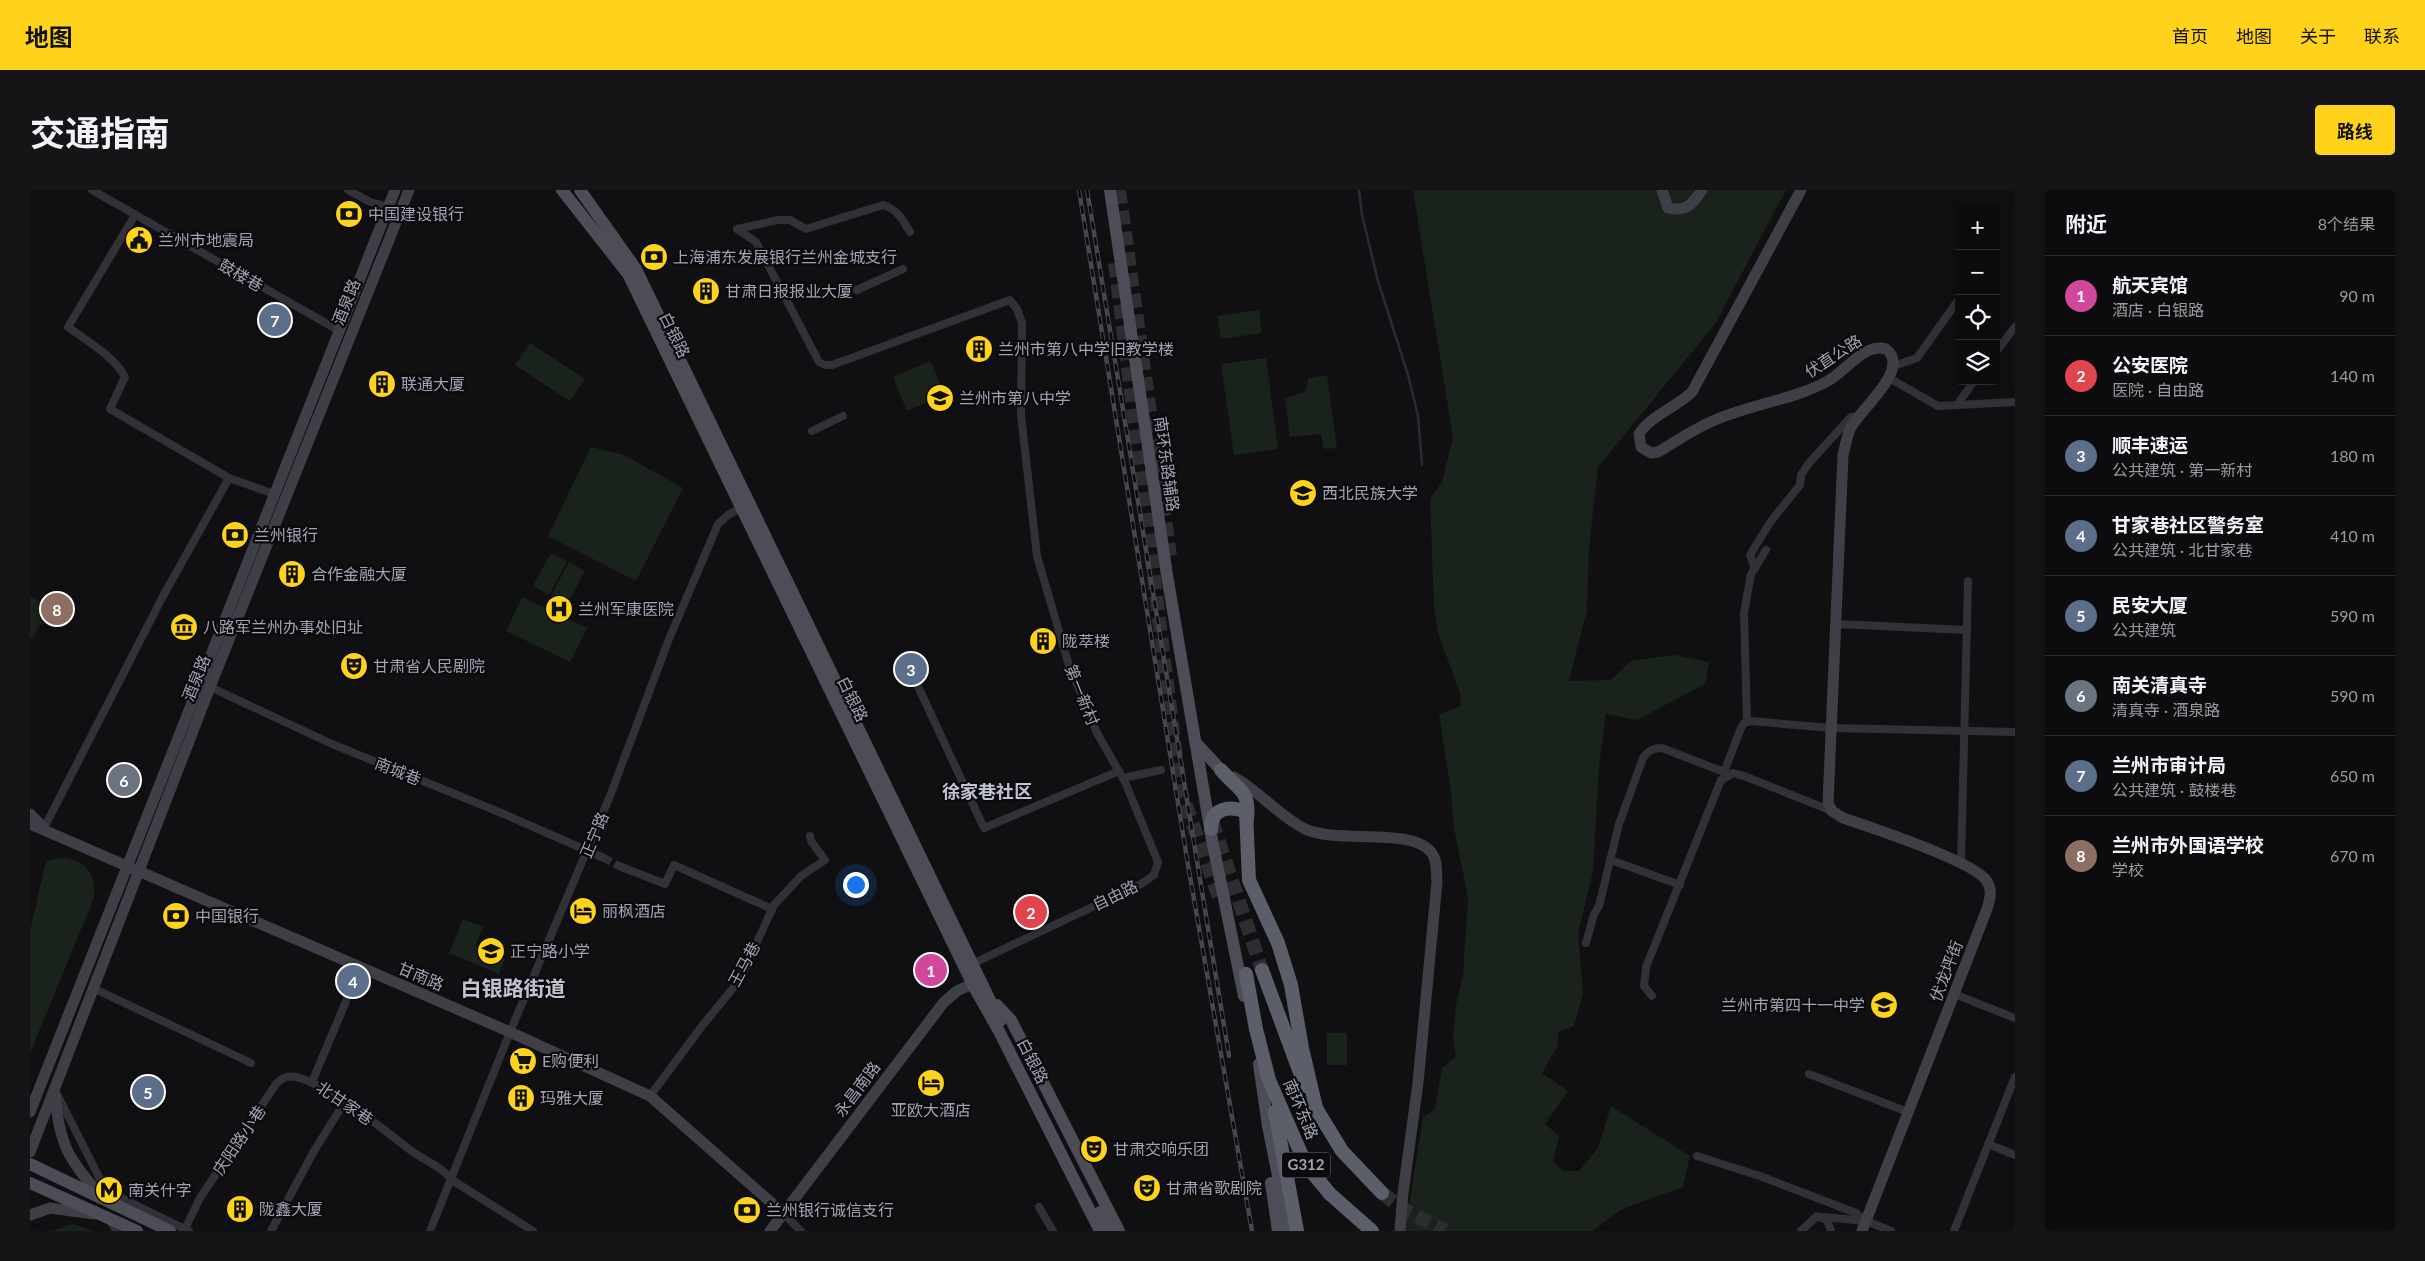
<!DOCTYPE html>
<html lang="zh">
<head>
<meta charset="utf-8">
<style>
  :root { --surface:#0c0c0e; --page:#151517; --text:#f1f3f6; --muted:#9a9b9e; --line:#2c2c2e; --accent:#ffd21b }
  body { margin:0; font-family:Lato,"Noto Sans SC",sans-serif; background:var(--page); color:var(--text) }
  .controls { position:absolute; right:15px; top:15px; display:grid; overflow:hidden; border-radius:5px; box-shadow:0 2px 12px #0003 }
  .controls button { width:45px; height:45px; display:grid; place-items:center; padding:0; border:0; border-bottom:1px solid var(--line); background:var(--surface); color:var(--text); font:25px sans-serif }
  .you { position:absolute; left:825px; top:694px; width:18px; height:18px; margin:-12px; border:4px solid #fff; border-radius:50%; background:#1a73e8; box-shadow:0 0 0 8px #1a73e833 }
  .badge { display:grid; place-items:center; width:32px; height:32px; border-radius:50%; background:var(--accent); color:#fff; font-size:16px; font-weight:700 }
  .pin { position:absolute; translate:-50% -50%; border:2px solid #fff; box-shadow:0 1px 5px #0006 }
  .list { margin:0; padding:0; list-style:none }
  h2 { display:flex; justify-content:space-between; align-items:center; height:65px; margin:0; padding:0 20px; font-size:21px }
  h2 small { font-size:16px; font-weight:400; color:var(--muted) }
  .list li { display:grid; grid-template-columns:32px 1fr auto; gap:15px; align-items:center; box-sizing:border-box; height:80px; padding:0 20px; border-top:1px solid var(--line) }
  .list b { display:block; font-size:19px; white-space:nowrap }
  .list p { margin:0; font-size:16px; white-space:nowrap; color:var(--muted) }
  .list em { font-size:16px; font-style:normal; color:var(--muted) }
  .icon { flex:none; width:28px; height:28px; fill:none; stroke:currentColor; stroke-width:2; stroke-linecap:round; stroke-linejoin:round }
  .map { position:relative; flex:none; width:1985px; height:1041px; overflow:hidden; border-radius:5px }
  header { display:flex; align-items:center; gap:30px; box-sizing:border-box; height:70px; padding:0 25px; background:var(--accent); color:#111 }
  header strong { font-size:24px }
  nav { display:flex; gap:28px; margin-inline-start:auto; font-size:18px }
  .intro { display:flex; align-items:center; justify-content:space-between; box-sizing:border-box; height:120px; padding:0 30px }
  h1 { margin:0; font-size:35px }
  .button { padding:12px 22px; border-radius:5px; background:var(--accent); color:#111; font-size:18px; font-weight:700 }
  main { display:flex; gap:30px; padding:0 30px }
  aside { flex:1; background:var(--surface); border-radius:5px; box-shadow:0 2px 12px #0003 }
  .map>svg:first-child { display:block }
  .green { fill:#1a221c }
  .lines { fill:none; stroke-linecap:round; stroke-linejoin:round }
  .stream { stroke:#252d36; stroke-width:2.5 }
  .street-tunnel { stroke:#2d2d32; stroke-width:8; stroke-dasharray:8 4; stroke-linecap:butt }
  .highway-tunnel { stroke:#2d2d32; stroke-width:14; stroke-dasharray:14 7; stroke-linecap:butt }
  .street { stroke:#313137; stroke-width:8 }
  .secondary { stroke:#3f3f47; stroke-width:11 }
  .primary { stroke:#4c4d56; stroke-width:12 }
  .highway { stroke:#5c5e69; stroke-width:14 }
  .rail-casing { stroke:#45464e; stroke-width:4.5 }
  .rail { stroke:#0b0b0d; stroke-width:2.5; stroke-dasharray:8; stroke-linecap:butt }
  .labels { text-anchor:middle; stroke-width:4.5; stroke-linejoin:round; paint-order:stroke }
  .shield { fill:#0b0b0d; stroke:#737582; stroke-width:1 }
  .shield-label { font-size:15px; font-weight:bold; fill:#a0a3b4 }
  .poi-label { font-size:16px; fill:#a0a3b4; stroke:#0b0b0d; text-anchor:start }
  .street-label { font-size:16px; fill:#a0a3b4; stroke:#0b0b0d }
  .neighbourhood-label { font-size:18px; font-weight:bold; fill:#c1c3d0; stroke:#0b0b0d }
  .district-label { font-size:21px; font-weight:bold; fill:#c1c3d0; stroke:#0b0b0d }
</style>
</head>
<body>
<header>
<strong>地图</strong>
<nav><a>首页</a><a>地图</a><a>关于</a><a>联系</a></nav>
</header>
<div class="intro"><h1>交通指南</h1><a class="button">路线</a></div>
<main>
<div class="map">
<svg width="1985" height="1041" viewBox="0 0 1985 1041">
  <rect width="100%" height="100%" fill="#101012"/>
  <g class="green">
    <path d="M1383,0H1756L1685,134L1568,277L1559,358L1557,420L1539,491L1581,490L1601,471L1644,465L1679,472L1675,494L1607,530L1576,524L1569,577L1563,681L1548,743L1553,804L1544,836L1529,842L1527,857L1512,883L1538,901L1515,934L1529,946L1523,972L1533,981H1549L1568,958L1581,916L1660,966L1653,997L1592,1019L1562,1041H1375L1393,927L1405,919L1412,878L1426,866L1423,846L1426,815L1433,785L1438,707L1423,633L1421,601L1409,524L1431,516L1430,503L1408,443L1404,417L1400,309L1412,292L1423,248Z"/>
    <path d="M1229,120L1232,143L1191,149L1187,126Z"/>
    <path d="M500,153L555,189L540,211L485,175Z"/>
    <path d="M1236,168L1248,259L1204,265L1191,174Z"/>
    <path d="M900,171L915,204L877,221L863,187Z"/>
    <path d="M1297,185L1307,258L1294,259L1291,244L1260,247L1255,209L1276,201L1278,188Z"/>
    <path d="M561,257L594,265L653,298L606,391L518,346Z"/>
    <path d="M521,363L537,371L519,405L503,396Z"/>
    <path d="M539,372L555,381L537,414L521,406Z"/>
    <path d="M0,406L20,417L2,449L0,448Z"/>
    <path d="M492,407L557,438L540,472L476,441Z"/>
    <path d="M32,668C57,669 66,686 64,708L0,863V741L16,671Z"/>
    <path d="M433,729L453,737L445,756L475,769L469,784L419,763Z"/>
    <rect x="1297" y="843" width="20" height="32"/>
    <path d="M43,1034L63,1041H22Z"/>
  </g>
  <g class="lines">
    <path class="stream" d="M1329,0L1332,25L1348,91L1378,185L1388,226L1392,275"/>
    <path class="street-tunnel" d="M574,668L589,676"/>
    <g class="highway-tunnel">
      <path d="M1089,0L1140,366"/>
      <path d="M1085,73L1150,599L1190,710"/>
      <path d="M1182,631L1232,780"/>
      <path d="M1352,1003L1375,1020L1415,1041"/>
    </g>
    <g class="street">
      <path d="M62,0L308,140"/>
      <path d="M318,0L340,12L371,20"/>
      <path d="M105,25L38,137C57,151 84,166 95,187L80,219L199,288"/>
      <path d="M707,39L726,52L789,172L795,175H802L980,110L987,119L992,133L991,225L1007,366L1038,472L1067,543L1095,592L1128,672L1124,685L1111,694L944,773"/>
      <path d="M707,39L748,30H760L776,39L853,15C867,19 873,30 880,42"/>
      <path d="M827,100L873,79"/>
      <path d="M1966,162L1985,137"/>
      <path d="M1864,176L1887,168L1929,109"/>
      <path d="M1859,188L1908,216L1985,212"/>
      <path d="M1927,215L1944,191"/>
      <path d="M782,241L813,226"/>
      <path d="M1725,379L1720,365L1741,331L1770,295L1771,285L1779,273L1821,227L1829,226"/>
      <path d="M1806,434L1937,440"/>
      <path d="M874,491L885,490L954,638L1089,581"/>
      <path d="M180,497L302,554L474,624L574,668"/>
      <path d="M1717,532L1714,423L1721,384L1736,360"/>
      <path d="M1697,586L1694,582L1711,538L1714,533L1720,531L1801,538L1985,542"/>
      <path d="M1093,588L1131,580"/>
      <path d="M14,638L132,408L199,288L244,304"/>
      <path d="M1581,670L1650,695"/>
      <path d="M1931,673L1938,391"/>
      <path d="M589,676L635,694L644,675L742,719"/>
      <path d="M1556,753L1564,724L1569,716L1589,634L1613,568C1619,560 1623,558 1632,558L1694,582"/>
      <path d="M65,799L221,873"/>
      <path d="M1924,804L1985,828"/>
      <path d="M1622,806L1614,796L1616,777L1691,590L1703,583L1714,586L1802,621"/>
      <path d="M1779,884L1878,922"/>
      <path d="M282,892L330,778"/>
      <path d="M27,904L76,1001"/>
      <path d="M620,906L672,836L709,791L744,715L771,686L795,670L781,651L780,646"/>
      <path d="M1958,954L1985,965"/>
      <path d="M1667,966L1730,986L1826,1023L1836,1031L1861,1041"/>
      <path d="M73,999L159,1041"/>
      <path d="M1009,1017L1023,1041"/>
      <path d="M753,1023L771,1041"/>
      <path d="M1794,1027L1835,1031"/>
      <path d="M79,1030L87,1041"/>
      <path d="M154,1041L170,1008L246,894C252,888 257,885 266,887C297,894 353,939 379,959C394,971 410,975 422,990L503,1041"/>
      <path d="M241,1041L284,961L314,913"/>
      <path d="M400,1041L480,842L580,606L639,449L688,334L698,325L714,316"/>
      <path d="M1771,1041L1787,1026L1797,1030L1801,1041"/>
      <path d="M1924,1041L1985,887"/>
    </g>
    <g class="secondary">
      <path d="M1632,0L1638,18C1656,22 1662,15 1672,0"/>
      <path d="M1771,0L1662,202C1645,218 1620,226 1609,244L1611,257L1621,263L1628,262C1647,251 1665,238 1685,230C1722,214 1763,210 1798,191C1815,182 1835,152 1856,159C1882,179 1829,220 1820,239C1817,247 1815,257 1813,265L1798,613L1802,621L1813,628C1840,637 1942,671 1956,690C1963,699 1960,709 1957,719L1832,1041"/>
      <path d="M1204,587C1229,601 1249,626 1275,639C1307,654 1381,637 1401,662C1408,670 1406,683 1407,692L1388,893L1373,1003L1370,1041"/>
      <path d="M0,624L13,637"/>
      <path d="M0,634L480,842L620,906L753,1023"/>
      <path d="M25,904C29,955 39,971 73,1008"/>
      <path d="M0,922L365,0"/>
      <path d="M0,962L180,497L379,0"/>
      <path d="M0,1025L20,1018L64,1024"/>
      <path d="M740,1041L914,812L927,801L951,790"/>
    </g>
    <g class="primary">
      <path d="M532,0L598,84L943,795L970,843L1070,1041"/>
      <path d="M550,0L606,79L970,831"/>
      <path d="M1080,0L1137,385L1182,650L1214,806"/>
      <path d="M1166,553L1191,580"/>
      <path d="M967,815L981,830L1089,1041"/>
      <path d="M1229,874L1238,936L1259,1041"/>
      <path d="M0,974L140,1041"/>
      <path d="M0,993L107,1041"/>
      <path d="M1241,993L1248,1041"/>
      <path d="M1070,1022L1080,1041"/>
    </g>
    <g class="highway">
      <path d="M1191,580C1209,601 1220,599 1217,629"/>
      <path d="M1181,639C1181,618 1199,615 1216,622L1219,690L1248,753L1261,795L1272,858L1287,922"/>
      <path d="M1232,780L1275,896"/>
      <path d="M1216,784L1226,839L1239,890L1276,975L1300,1004L1342,1041"/>
      <path d="M1284,915L1312,961L1352,1003"/>
      <path d="M1245,922L1267,1041"/>
    </g>
    <g class="rail-casing">
      <g id="rail">
        <path d="M1049,0L1158,675L1222,1041"/>
        <path d="M1057,0L1199,866"/>
      </g>
    </g>
    <use href="#rail" class="rail"/>
  </g>
  <defs>
    <g id="bank-disc" transform="scale(1.4375)"><circle r="9.5" fill="#ffd21b" stroke="#0b0b0d"/><path d="M-6-4H6V4H-6ZM0-2.3a2.3 2.3 0 1 0 0 4.6a2.3 2.3 0 1 0 0-4.6Z" fill="#111"/></g>
    <g id="civic-disc" transform="scale(1.4375)"><circle r="9.5" fill="#ffd21b" stroke="#0b0b0d"/><path d="M-.6-6.5H3V-4.5H.6V-3L4-1V1h2V6H-6V1h2V-1L-.6-3ZM-1.2 2.5V6h2.4V2.5Z" fill="#111"/></g>
    <g id="building-disc" transform="scale(1.4375)"><circle r="9.5" fill="#ffd21b" stroke="#0b0b0d"/><path d="M-4-6H4V6H1V3H-1V6H-4ZM-2.5-4.3h1.7v1.8h-1.7ZM.8-4.3h1.7v1.8H.8ZM-2.5-1h1.7V.8h-1.7ZM.8-1h1.7V.8H.8Z" fill="#111"/></g>
    <g id="school-disc" transform="scale(1.4375)"><circle r="9.5" fill="#ffd21b" stroke="#0b0b0d"/><path d="M0-5L7-2L0 1L-7-2ZM-4 1L0 2.5L4 1V4Q0 6-4 4Z" fill="#111"/></g>
    <g id="university-disc" transform="scale(1.4375)"><circle r="9.5" fill="#ffd21b" stroke="#0b0b0d"/><path d="M0-5L7-2L0 1L-7-2ZM-4 1L0 2.5L4 1V4Q0 6-4 4Z" fill="#111"/></g>
    <g id="hospital-disc" transform="scale(1.4375)"><circle r="9.5" fill="#ffd21b" stroke="#0b0b0d"/><path d="M-5-5h3v3.5h4V-5h3V5h-3V1.5h-4V5h-3Z" fill="#111"/></g>
    <g id="museum-disc" transform="scale(1.4375)"><circle r="9.5" fill="#ffd21b" stroke="#0b0b0d"/><path d="M0-6L6-3V-2H-6V-3ZM-5-1h2V3h-2ZM-1-1h2V3h-2ZM3-1h2V3H3ZM-6 4H6V6H-6Z" fill="#111"/></g>
    <g id="theatre-disc" transform="scale(1.4375)"><circle r="9.5" fill="#ffd21b" stroke="#0b0b0d"/><path d="M-5-5.5Q0-4 5-5.5V0Q5 5 0 6Q-5 5-5 0ZM-3.3-2.5H-1v1.5H-3.3ZM1-2.5H3.3v1.5H1ZM-2.8 1Q0 5.5 2.8 1Z" fill="#111"/></g>
    <g id="hotel-disc" transform="scale(1.4375)"><circle r="9.5" fill="#ffd21b" stroke="#0b0b0d"/><path d="M-6-4.5h1.5V1H6V5H4.5V3h-9V5H-6ZM-4 0a1.8 1.8 0 1 1 3.6 0ZM.5 0V-2.5h3Q6-2.5 6 0Z" fill="#111"/></g>
    <g id="supermarket-disc" transform="scale(1.4375)"><circle r="9.5" fill="#ffd21b" stroke="#0b0b0d"/><path d="M-6-5.5h2.5l.6 2H6L4.5 2H-2.5L-4.4-4H-6ZM-1.5 3.2a1.3 1.3 0 1 0 .1 0ZM3 3.2a1.3 1.3 0 1 0 .1 0Z" fill="#111"/></g>
    <g id="metro-disc" transform="scale(1.4375)"><circle r="9.5" fill="#ffd21b" stroke="#0b0b0d"/><path d="M-5.5 5V-5H-3L0 0L3-5H5.5V5H3V-.5L0 4L-3-.5V5Z" fill="#111"/></g>
  </defs>
  <g fill-rule="evenodd">
    <use href="#bank-disc" x="319" y="24"/>
    <use href="#civic-disc" x="109" y="50"/>
    <use href="#bank-disc" x="624" y="67"/>
    <use href="#building-disc" x="676" y="101"/>
    <use href="#building-disc" x="949" y="159"/>
    <use href="#building-disc" x="352" y="194"/>
    <use href="#school-disc" x="910" y="208"/>
    <use href="#university-disc" x="1273" y="303"/>
    <use href="#bank-disc" x="205" y="345"/>
    <use href="#building-disc" x="262" y="384"/>
    <use href="#hospital-disc" x="529" y="419"/>
    <use href="#museum-disc" x="154" y="437"/>
    <use href="#building-disc" x="1013" y="451"/>
    <use href="#theatre-disc" x="324" y="476"/>
    <use href="#hotel-disc" x="553" y="721"/>
    <use href="#bank-disc" x="146" y="726"/>
    <use href="#school-disc" x="461" y="761"/>
    <use href="#school-disc" x="1854" y="815"/>
    <use href="#supermarket-disc" x="493" y="871"/>
    <use href="#hotel-disc" x="901" y="893"/>
    <use href="#building-disc" x="491" y="908"/>
    <use href="#theatre-disc" x="1064" y="959"/>
    <use href="#theatre-disc" x="1117" y="998"/>
    <use href="#metro-disc" x="79" y="1000"/>
    <use href="#building-disc" x="210" y="1019"/>
    <use href="#bank-disc" x="717" y="1020"/>
  </g>
  <g class="labels">
    <rect class="shield" x="1252" y="962.5" width="48" height="25" rx="4"/>
    <g class="shield-label">
      <text x="1276" y="980">G312</text>
    </g>
    <g class="poi-label">
      <text x="338" y="30">中国建设银行</text>
      <text x="128" y="56">兰州市地震局</text>
      <text x="643" y="73">上海浦东发展银行兰州金城支行</text>
      <text x="695" y="107">甘肃日报报业大厦</text>
      <text x="968" y="165">兰州市第八中学旧教学楼</text>
      <text x="371" y="200">联通大厦</text>
      <text x="929" y="214">兰州市第八中学</text>
      <text x="1292" y="309">西北民族大学</text>
      <text x="224" y="351">兰州银行</text>
      <text x="281" y="390">合作金融大厦</text>
      <text x="548" y="425">兰州军康医院</text>
      <text x="173" y="443">八路军兰州办事处旧址</text>
      <text x="1032" y="457">陇萃楼</text>
      <text x="343" y="482">甘肃省人民剧院</text>
      <text x="572" y="727">丽枫酒店</text>
      <text x="165" y="732">中国银行</text>
      <text x="480" y="767">正宁路小学</text>
      <text x="1835" y="821" text-anchor="end">兰州市第四十一中学</text>
      <text x="512" y="877">E购便利</text>
      <text x="510" y="914">玛雅大厦</text>
      <text x="901" y="926" text-anchor="middle">亚欧大酒店</text>
      <text x="1083" y="965">甘肃交响乐团</text>
      <text x="1136" y="1004">甘肃省歌剧院</text>
      <text x="98" y="1006">南关什字</text>
      <text x="229" y="1025">陇鑫大厦</text>
      <text x="736" y="1026">兰州银行诚信支行</text>
    </g>
    <g class="street-label">
      <text transform="translate(211 85) rotate(30)" y="6">鼓楼巷</text>
      <text transform="translate(316 112) rotate(-68)" y="6">酒泉路</text>
      <text transform="translate(645 145) rotate(64)" y="6">白银路</text>
      <text transform="translate(1803 166) rotate(-33)" y="6">伏直公路</text>
      <text transform="translate(1137 274) rotate(82)" y="6">南环东路辅路</text>
      <text transform="translate(166 488) rotate(-68)" y="6">酒泉路</text>
      <text transform="translate(1052 505) rotate(68)" y="6">第一新村</text>
      <text transform="translate(823 509) rotate(64)" y="6">白银路</text>
      <text transform="translate(368 581) rotate(22)" y="6">南城巷</text>
      <text transform="translate(564 645) rotate(-67)" y="6">正宁路</text>
      <text transform="translate(1085 705) rotate(-26)" y="6">自由路</text>
      <text transform="translate(714 774) rotate(-62)" y="6">王马巷</text>
      <text transform="translate(1916 781) rotate(-69)" y="6">伏龙坪街</text>
      <text transform="translate(391 786) rotate(23)" y="6">甘南路</text>
      <text transform="translate(1003 871) rotate(63)" y="6">白银路</text>
      <text transform="translate(827 899) rotate(-53)" y="6">永昌南路</text>
      <text transform="translate(315 913) rotate(34)" y="6">北甘家巷</text>
      <text transform="translate(1271 919) rotate(67)" y="6">南环东路</text>
      <text transform="translate(209 950) rotate(-56)" y="6">庆阳路小巷</text>
    </g>
    <g class="neighbourhood-label">
      <text x="957" y="608">徐家巷社区</text>
    </g>
    <g class="district-label">
      <text x="483" y="806">白银路街道</text>
    </g>
  </g>
</svg>
<div class="controls">
<button>+</button>
<button>−</button>
<button><svg class="icon" aria-label="locate" viewBox="0 0 24 24"><circle cx="12" cy="12" r="6"/><path d="M12 2v4M12 18v4M2 12h4M18 12h4"/></svg></button>
<button><svg class="icon" aria-label="layers" viewBox="0 0 24 24"><path d="M12 4l9 5-9 5-9-5zM3 14l9 5 9-5"/></svg></button>
</div>
<div class="you"></div>
<div class="pin badge" style="left:901px;top:780px;background:#d1479c">1</div>
<div class="pin badge" style="left:1001px;top:722px;background:#e0444e">2</div>
<div class="pin badge" style="left:881px;top:479px;background:#5c6f8a">3</div>
<div class="pin badge" style="left:323px;top:791px;background:#5c6f8a">4</div>
<div class="pin badge" style="left:118px;top:902px;background:#5c6f8a">5</div>
<div class="pin badge" style="left:94px;top:590px;background:#6b7280">6</div>
<div class="pin badge" style="left:245px;top:130px;background:#5c6f8a">7</div>
<div class="pin badge" style="left:27px;top:419px;background:#8d6e63">8</div>
</div>
<aside>
<h2>附近<small>8个结果</small></h2>
<ul class="list">
<li><span class="badge" style="background:#d1479c">1</span><div><b>航天宾馆</b><p>酒店 · 白银路</p></div><em>90 m</em></li>
<li><span class="badge" style="background:#e0444e">2</span><div><b>公安医院</b><p>医院 · 自由路</p></div><em>140 m</em></li>
<li><span class="badge" style="background:#5c6f8a">3</span><div><b>顺丰速运</b><p>公共建筑 · 第一新村</p></div><em>180 m</em></li>
<li><span class="badge" style="background:#5c6f8a">4</span><div><b>甘家巷社区警务室</b><p>公共建筑 · 北甘家巷</p></div><em>410 m</em></li>
<li><span class="badge" style="background:#5c6f8a">5</span><div><b>民安大厦</b><p>公共建筑</p></div><em>590 m</em></li>
<li><span class="badge" style="background:#6b7280">6</span><div><b>南关清真寺</b><p>清真寺 · 酒泉路</p></div><em>590 m</em></li>
<li><span class="badge" style="background:#5c6f8a">7</span><div><b>兰州市审计局</b><p>公共建筑 · 鼓楼巷</p></div><em>650 m</em></li>
<li><span class="badge" style="background:#8d6e63">8</span><div><b>兰州市外国语学校</b><p>学校</p></div><em>670 m</em></li>
</ul>
</aside>
</main>
</body>
</html>
